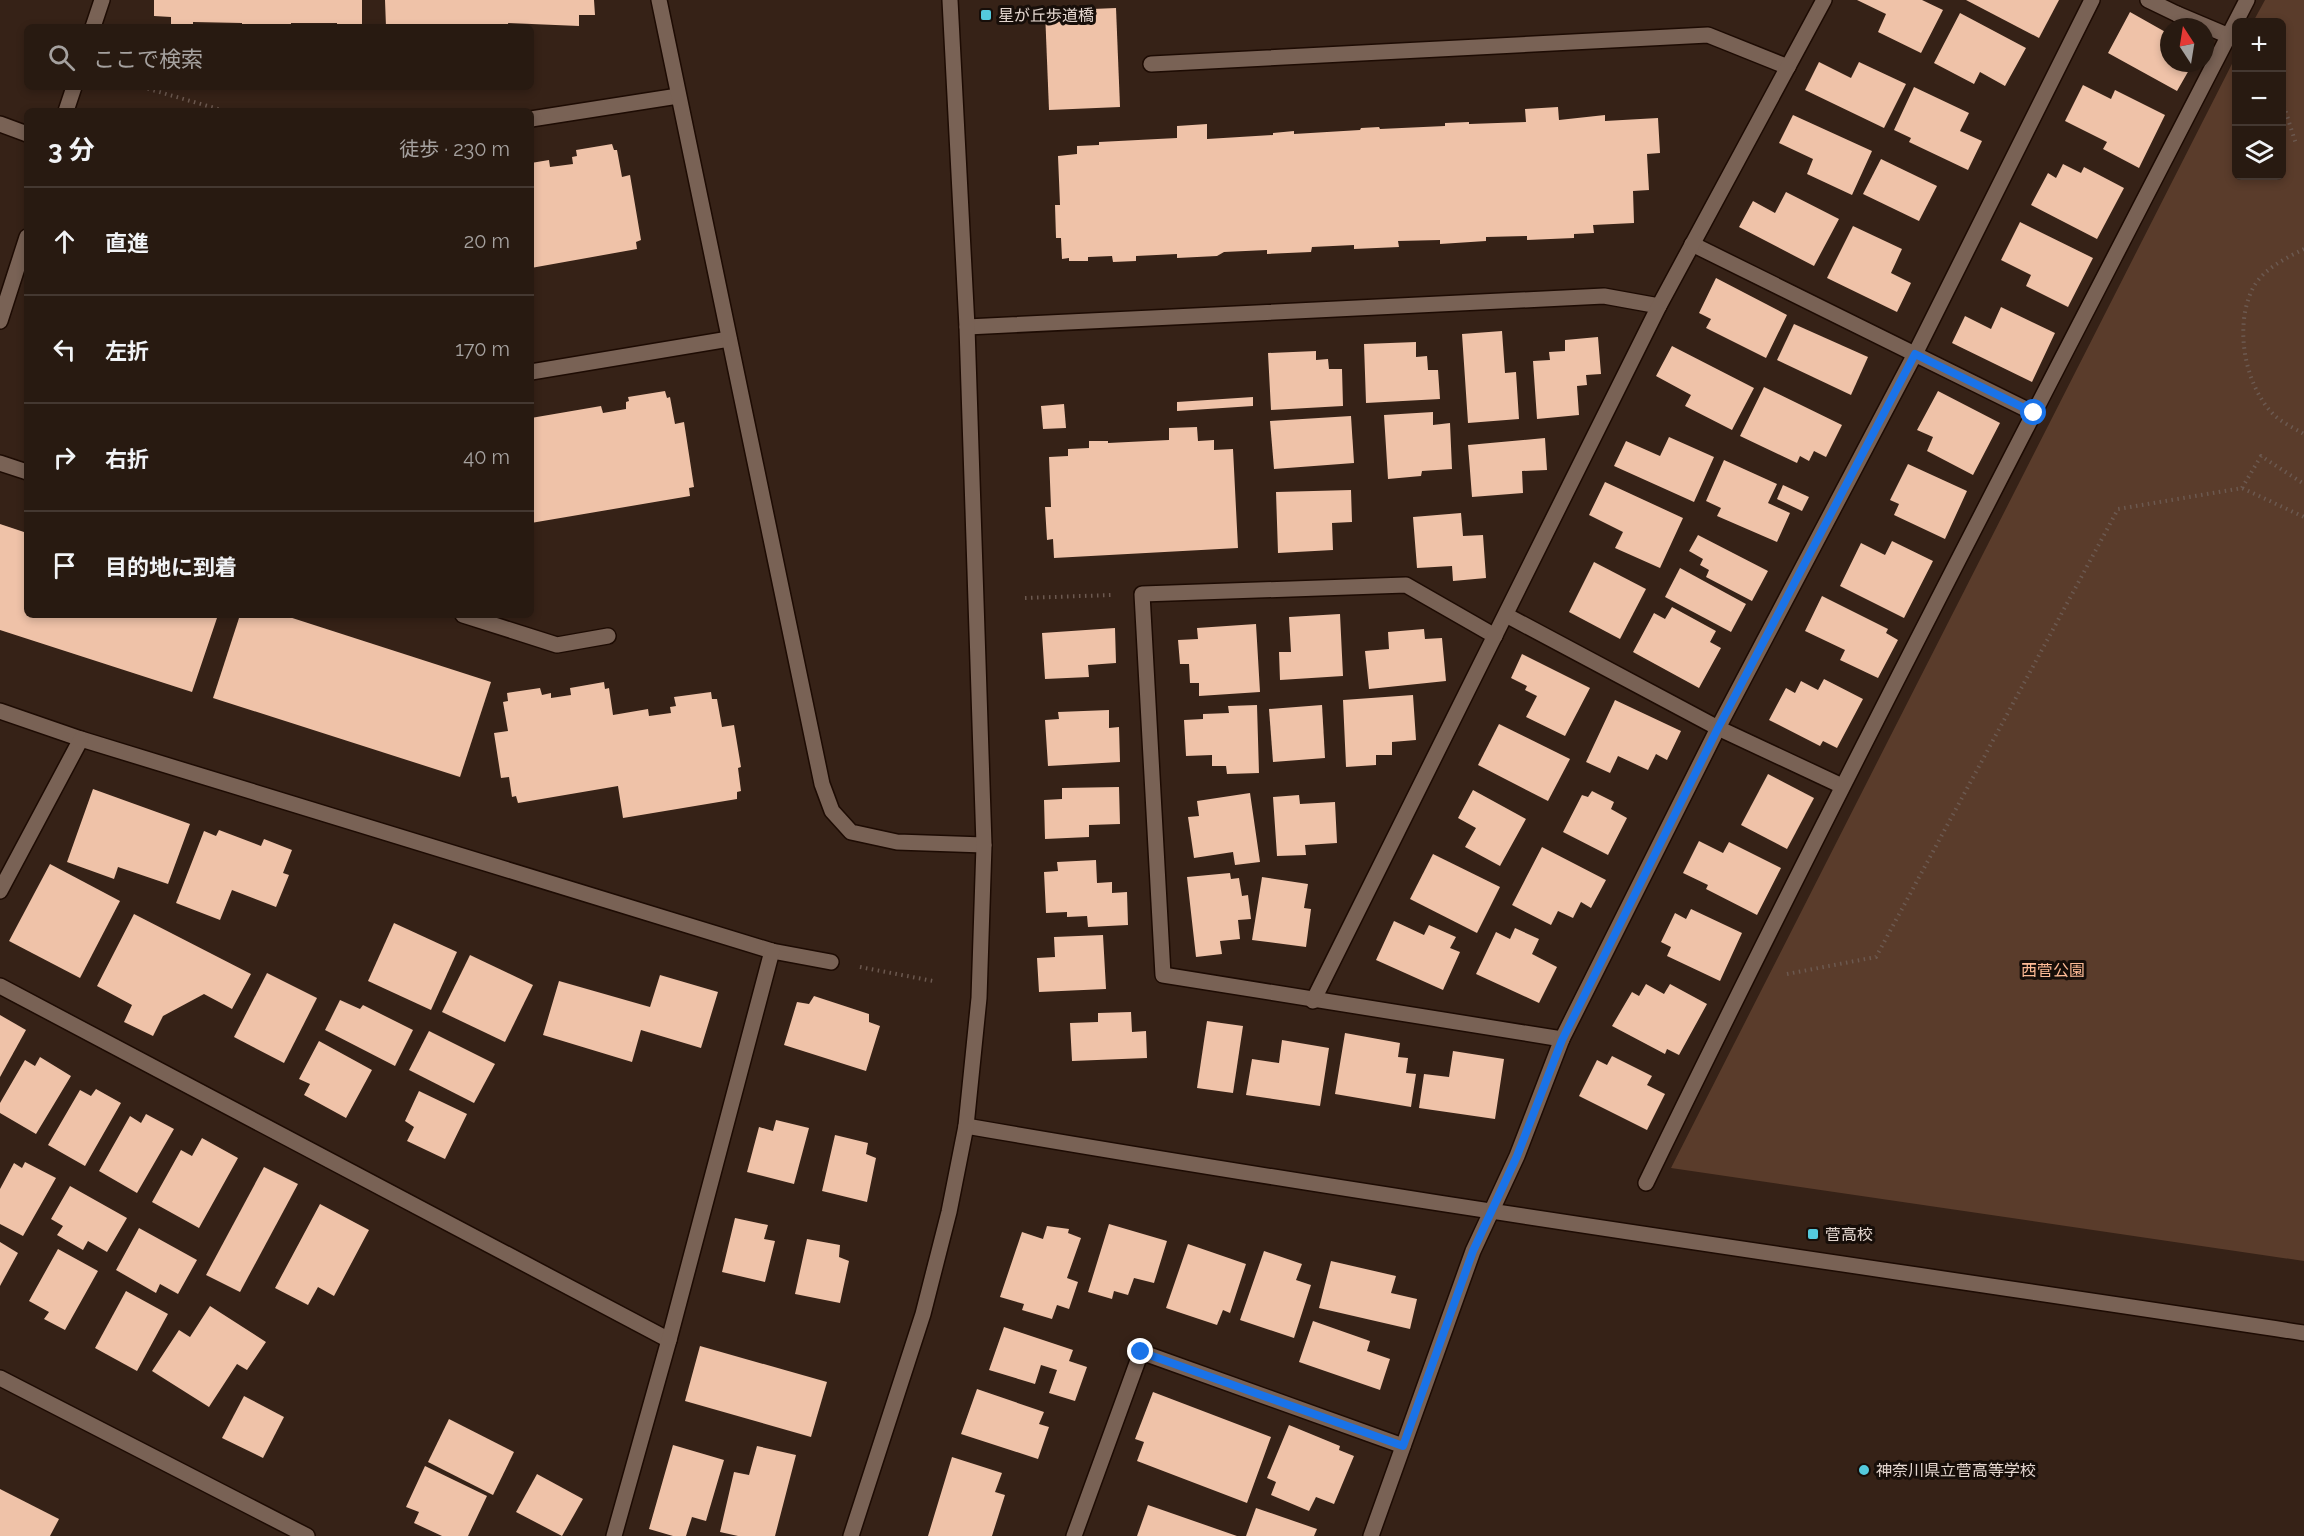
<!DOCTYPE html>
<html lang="ja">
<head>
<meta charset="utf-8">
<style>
  :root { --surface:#281a11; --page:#34271f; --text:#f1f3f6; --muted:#a5a19f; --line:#443831 }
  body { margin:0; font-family:Raleway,"Noto Sans JP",sans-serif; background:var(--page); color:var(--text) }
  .controls { position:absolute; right:18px; top:18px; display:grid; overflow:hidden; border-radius:9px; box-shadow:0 3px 9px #0003 }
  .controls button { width:54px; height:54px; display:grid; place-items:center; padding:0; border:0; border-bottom:2px solid var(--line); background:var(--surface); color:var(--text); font:30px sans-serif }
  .compass { position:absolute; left:2160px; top:18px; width:54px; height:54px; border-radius:50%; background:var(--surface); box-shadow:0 3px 9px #0003; rotate:348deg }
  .stop { position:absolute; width:18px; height:18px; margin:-14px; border:4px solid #1a73e8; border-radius:50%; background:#fff }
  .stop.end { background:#1a73e8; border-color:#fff; box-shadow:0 2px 6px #0008 }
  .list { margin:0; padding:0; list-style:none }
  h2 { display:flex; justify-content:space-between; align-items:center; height:78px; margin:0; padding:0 24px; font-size:26px }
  h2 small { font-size:20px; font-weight:400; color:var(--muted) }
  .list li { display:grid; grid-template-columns:39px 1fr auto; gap:18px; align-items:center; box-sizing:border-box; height:108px; padding:0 24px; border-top:2px solid var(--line) }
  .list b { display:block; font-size:22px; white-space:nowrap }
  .list em { font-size:20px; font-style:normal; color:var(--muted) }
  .icon { flex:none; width:33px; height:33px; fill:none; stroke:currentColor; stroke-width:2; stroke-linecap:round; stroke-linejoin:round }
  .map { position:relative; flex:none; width:2304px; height:1536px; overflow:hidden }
  .search { position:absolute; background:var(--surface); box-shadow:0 3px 9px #0003; left:24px; top:24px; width:510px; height:66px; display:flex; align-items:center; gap:15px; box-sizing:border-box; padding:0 21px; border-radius:9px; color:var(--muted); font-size:22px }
  .panel { position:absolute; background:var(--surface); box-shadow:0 3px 9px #0003; left:24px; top:108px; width:510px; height:510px; border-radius:9px }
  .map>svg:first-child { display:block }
  .green { fill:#5a3c2b }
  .building { fill:#efc2a8 }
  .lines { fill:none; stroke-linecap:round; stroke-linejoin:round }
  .service-casing { stroke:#1d0b03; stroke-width:18 }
  .pedestrian-casing { stroke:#1d0b03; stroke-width:18 }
  .minor-casing { stroke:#1d0b03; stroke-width:18 }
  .tertiary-casing { stroke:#1d0b03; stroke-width:18 }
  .path { stroke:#6c5950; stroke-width:4; stroke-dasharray:1.5 4.5; stroke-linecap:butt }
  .service { stroke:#796255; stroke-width:15 }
  .pedestrian { stroke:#796255; stroke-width:15 }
  .minor { stroke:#796255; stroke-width:15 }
  .tertiary { stroke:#796255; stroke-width:15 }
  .route { stroke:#1a73e8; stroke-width:8 }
  .poi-dot { fill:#54cadd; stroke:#170e09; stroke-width:2 }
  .labels { text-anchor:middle; stroke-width:6; stroke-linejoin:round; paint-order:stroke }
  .poi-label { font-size:16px; fill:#e3d5ce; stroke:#170e09; text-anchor:start }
  .park-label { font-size:16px; fill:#febb96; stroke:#170e09 }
</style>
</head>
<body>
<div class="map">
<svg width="2304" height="1536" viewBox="0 0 2304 1536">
  <rect width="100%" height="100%" fill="#362217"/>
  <path class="green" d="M2265,0H2304V1261L1671,1168L2236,56V176H2282V22H2253Z"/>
  <g class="building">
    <path d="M154,0H362V27H337V23H291V27H242V23L193,22V27H171V17L154,16Z"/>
    <path d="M385,0H594L595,15H579V26L508,23L509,27H457L456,24H414V27H386Z"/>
    <path d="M1857,0H1922L1943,10L1921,53L1878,32L1886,14Z"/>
    <path d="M1966,0H2059L2039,38Z"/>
    <path d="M1116,8L1120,107L1049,110L1045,11Z"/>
    <path d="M2130,12L2169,34V63H2193L2177,91L2108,53Z"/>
    <path d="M1960,13L2026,48L2005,86L1980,72L1974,84L1934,63Z"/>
    <path d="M1819,62L1851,78L1859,62L1906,84L1884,128L1805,90Z"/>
    <path d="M2083,85L2111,99L2115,90L2165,115L2139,168L2103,149L2107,142L2065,121Z"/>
    <path d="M1914,87L1969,113L1960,131L1982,141L1968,170L1909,142L1911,138L1894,130Z"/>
    <path d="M1558,107L1559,120L1605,115V121L1658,118L1660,153L1647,154L1649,190L1633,191L1634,223L1593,225L1594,233L1574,234V238L1527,240V236L1486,237V241L1440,244V240L1398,241L1399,247L1354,249V245L1312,247L1311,252L1267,254V250L1224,252L1217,256L1177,258V254L1136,256V261L1113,262L1112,256L1088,257V261H1069V258L1062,259L1061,238H1056L1055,205H1060L1058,156L1077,154V146L1099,145V142L1177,138V126L1207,124V139L1273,135V133L1294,131V134L1360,130L1361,128L1379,127L1380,129L1445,126V123L1469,122V124L1526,122L1525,109Z"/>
    <path d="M1793,115L1872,151L1852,195L1807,174L1813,159L1779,143Z"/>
    <path d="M612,144L614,150H617L622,177L630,175L641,240L636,242L637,249L531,268V163L549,160L550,167L573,164L572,157L577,156L576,150Z"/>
    <path d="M1881,159L1937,186L1919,221L1863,194Z"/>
    <path d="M2063,164L2081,173L2084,167L2124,188L2097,239L2031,205L2048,173L2056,178Z"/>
    <path d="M1786,192L1839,219L1814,266L1739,227L1753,201L1775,213Z"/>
    <path d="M2020,222L2093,258L2068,307L2026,286L2031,275L2001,260Z"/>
    <path d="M1853,226L1902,249L1891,273L1911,283L1897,312L1827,278Z"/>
    <path d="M1716,278L1787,315L1766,358L1706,328L1711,319L1699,313Z"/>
    <path d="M2001,307L2055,333L2032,382L1952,343L1965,316L1991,329Z"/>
    <path d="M1794,324L1868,357L1851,395L1777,360Z"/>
    <path d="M1502,331L1505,373L1516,372L1519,419L1468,423L1462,334Z"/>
    <path d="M1598,337L1601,374L1586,375L1587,385L1577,386L1579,415L1537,419L1533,361L1550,360L1549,352L1565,351V340Z"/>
    <path d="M1416,342V357L1427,356L1428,370H1438L1440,399L1366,403L1364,344Z"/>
    <path d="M1672,346L1754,388L1732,430L1685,406L1691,395L1656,376Z"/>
    <path d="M1316,351V360L1328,359L1329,369H1342L1343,406L1271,410L1268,353Z"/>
    <path d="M1764,387L1842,425L1826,457L1814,451L1809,461L1800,456L1797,463L1740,436Z"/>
    <path d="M665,391L667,398L670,397L675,424L684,422L694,487L689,488L690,496L531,523V418L601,406L603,413L626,409V402L629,401L628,397Z"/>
    <path d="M1938,391L2000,423L1973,475L1927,451L1933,437L1917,430Z"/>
    <path d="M1253,397V406L1177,411V402Z"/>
    <path d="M1064,404L1066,428L1043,429L1041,406Z"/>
    <path d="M1433,412V425L1450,423L1452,469L1422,471L1421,476L1388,479L1384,415Z"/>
    <path d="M1351,416L1354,463L1274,469L1270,421Z"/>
    <path d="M1197,427L1198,441L1214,440V450L1233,449L1238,548L1054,558L1053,539L1047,540L1045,507H1051L1049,457L1068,456V449L1089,448V441H1108V443L1169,440V428Z"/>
    <path d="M1669,437L1714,457L1694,502L1614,466L1626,441L1660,456Z"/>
    <path d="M1545,438L1547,470L1522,471L1523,493L1472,497L1468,445Z"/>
    <path d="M1724,460L1777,484L1768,503L1790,513L1777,542L1717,516L1721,508L1706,501Z"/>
    <path d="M1908,464L1967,491L1945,539L1894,515L1899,504L1890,500Z"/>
    <path d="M1605,482L1683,518L1660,568L1615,548L1623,532L1589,515Z"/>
    <path d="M1783,485L1809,497L1802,511L1777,499Z"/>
    <path d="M1351,490L1352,522L1332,523L1333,550L1278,553L1276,492Z"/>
    <path d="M1461,513L1463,536L1483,535L1486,578L1453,581L1452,566L1417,568L1413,517Z"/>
    <path d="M0,524L27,533V615H218L192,692L0,630Z"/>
    <path d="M1698,535L1768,571L1752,601L1706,577L1709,570L1700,565L1703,559L1689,551Z"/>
    <path d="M1892,541L1933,561L1904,618L1840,586L1861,543L1885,555Z"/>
    <path d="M1594,562L1646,589L1620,639L1569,612Z"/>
    <path d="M1680,568L1746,604L1731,632L1665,597Z"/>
    <path d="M1822,596L1888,629L1886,633L1898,640L1878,678L1840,660L1845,650L1805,631Z"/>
    <path d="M1672,607L1716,631L1710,642L1721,648L1699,688L1633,652L1654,613L1665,619Z"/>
    <path d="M1340,614L1343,676L1280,680L1279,652H1291L1289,617Z"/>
    <path d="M240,615H283L491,682L460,777L213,698Z"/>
    <path d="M1256,624L1260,692L1199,696V683H1190L1189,664H1180L1178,640L1198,639L1197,628Z"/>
    <path d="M1115,628L1116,663L1088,665L1089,677L1045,679L1042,633Z"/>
    <path d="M1424,629L1425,639L1442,638L1446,681L1369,689L1365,651L1389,649L1388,632Z"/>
    <path d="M1522,654L1590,688L1565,736L1526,717L1537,696L1525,690L1527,686L1511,678Z"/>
    <path d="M1824,679L1863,699L1837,748L1823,741L1820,746L1769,720L1786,688L1795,693L1801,681L1818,690Z"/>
    <path d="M604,682L605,689L609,688L613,715L648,709L649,716L671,713L670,707L676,706L674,697L711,692L712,699H717L722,727L734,725L741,767L738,768L741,791L737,792V799L623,818L618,786L518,803L516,796L512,797L509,777L501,778L494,733L508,731L503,702L508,701L507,693L540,688L542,695L551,693V698L571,695L570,688Z"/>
    <path d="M1413,695L1416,740L1392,742V755H1376V765L1346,767L1343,700Z"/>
    <path d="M1615,700L1681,731L1667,760L1656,754L1648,770L1618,756L1610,773L1586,762Z"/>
    <path d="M1257,705L1259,773L1227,774L1226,766H1212V755L1186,756L1184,720L1203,719V714L1229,713L1228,706Z"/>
    <path d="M1322,705L1325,758L1273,762L1269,709Z"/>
    <path d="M1109,710V728L1119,727L1120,762L1048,766L1045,720L1059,719L1058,712Z"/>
    <path d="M1499,724L1570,759L1548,801L1478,765Z"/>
    <path d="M1768,774L1814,798L1787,849L1741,825Z"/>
    <path d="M1119,787L1120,824L1089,825V837L1045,839L1044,800L1062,799V788Z"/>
    <path d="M93,789L190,824L168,884L118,867L114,879L67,862Z"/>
    <path d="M1473,790L1526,819L1500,866L1465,847L1476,828L1458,818Z"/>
    <path d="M1592,791L1614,802L1611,809L1627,818L1608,855L1563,832L1582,795L1588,797Z"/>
    <path d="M1250,793L1260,862L1235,865L1233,852L1194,858L1188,817L1199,816L1197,801Z"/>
    <path d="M1299,795L1300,804L1335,802L1337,843L1305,845L1306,855L1277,856L1273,797Z"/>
    <path d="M219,830L261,846L264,839L292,850L283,873L289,875L276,907L232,890L220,920L176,903L204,831L216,836Z"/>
    <path d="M1699,841L1723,853L1729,842L1781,868L1757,915L1706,889L1708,885L1683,873Z"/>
    <path d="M1542,847L1606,880L1591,908L1581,902L1573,918L1558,911L1551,925L1512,905Z"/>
    <path d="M1433,854L1500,887L1477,933L1410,899Z"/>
    <path d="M1096,860L1097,883L1112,882V893L1127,892L1128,925L1088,927L1087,916L1067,917V912L1046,913L1044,872L1058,871L1057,862Z"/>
    <path d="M50,864L120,901L80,978L9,941Z"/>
    <path d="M1230,873L1231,879L1239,878L1242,896L1248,895L1251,919L1238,920L1240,939L1220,941L1222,954L1196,957L1187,877Z"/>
    <path d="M1262,877L1308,884L1304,908L1311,909L1306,947L1252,940Z"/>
    <path d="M1691,909L1742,933L1720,981L1667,956L1671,947L1661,942L1675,913L1686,919Z"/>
    <path d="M134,914L251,974L232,1009L204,994L163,1016L153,1036L124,1022L132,1005L97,986Z"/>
    <path d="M1394,921L1424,935L1429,925L1456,937L1450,948L1460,952L1443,990L1376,960Z"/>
    <path d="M394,923L457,952L431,1010L368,981Z"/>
    <path d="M1515,928L1539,939L1532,954L1557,967L1539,1003L1476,974L1496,932L1510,939Z"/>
    <path d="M1103,935L1106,989L1039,992L1037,958L1055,957L1054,937Z"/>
    <path d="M470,955L533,985L505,1042L442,1012Z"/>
    <path d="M267,973L317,998L284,1063L234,1037Z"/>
    <path d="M660,975L718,992L701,1048L641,1030L632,1062L543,1035L559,981L650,1007Z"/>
    <path d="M1646,984L1664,994L1670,984L1707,1004L1679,1055L1667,1049L1665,1054L1612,1026L1632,992L1639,996Z"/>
    <path d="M814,996L869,1014V1022L880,1026L866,1071L784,1045L797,1002L809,1004Z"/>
    <path d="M340,1000L360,1009L363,1005L413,1030L395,1066L325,1030Z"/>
    <path d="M1131,1012L1132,1032L1146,1031L1147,1058L1072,1061L1070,1023L1098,1022V1013Z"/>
    <path d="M0,1015L26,1030L0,1077Z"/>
    <path d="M1207,1021L1243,1026L1233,1093L1197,1088Z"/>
    <path d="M429,1031L495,1064L474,1103L409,1070Z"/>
    <path d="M1345,1033L1400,1043L1398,1057L1408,1058L1406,1073L1416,1074L1411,1107L1335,1094Z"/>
    <path d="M1282,1040L1329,1048L1320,1106L1246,1095L1252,1059L1279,1063Z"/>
    <path d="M319,1041L372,1070L346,1118L304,1095L310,1084L299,1079Z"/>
    <path d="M1453,1051L1504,1059L1495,1119L1419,1108L1424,1074L1449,1077Z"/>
    <path d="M1612,1056L1652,1076L1647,1085L1665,1094L1647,1130L1579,1096L1597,1060L1607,1065Z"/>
    <path d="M40,1057L71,1076L36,1134L0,1113V1103L25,1060L35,1066Z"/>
    <path d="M96,1089L121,1103L85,1166L48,1145L80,1090L91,1096Z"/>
    <path d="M419,1091L467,1114L445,1159L407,1141L414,1127L405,1121Z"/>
    <path d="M146,1114L174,1129L137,1193L99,1171L130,1116L141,1123Z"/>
    <path d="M776,1120L809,1128L794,1184L747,1172L759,1127L773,1131Z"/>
    <path d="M835,1135L868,1143L866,1154L876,1158L867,1202L822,1191Z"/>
    <path d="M202,1138L238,1158L199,1228L152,1202L181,1150L192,1156Z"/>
    <path d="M25,1162L56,1178L23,1236L0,1224V1189L14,1163L22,1168Z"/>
    <path d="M264,1167L298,1184L240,1292L206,1275Z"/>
    <path d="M70,1186L127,1218L107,1252L88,1241L83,1250L57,1235L63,1226L51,1219Z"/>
    <path d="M320,1204L369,1230L334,1296L318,1287L308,1305L275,1288Z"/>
    <path d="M735,1218L768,1225L764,1239L775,1241L765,1282L722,1272Z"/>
    <path d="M1109,1224L1167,1241L1154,1283L1134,1278L1128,1295L1114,1291L1112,1299L1088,1292Z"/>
    <path d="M1047,1226L1069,1229L1068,1233L1081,1238L1067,1278L1078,1282L1069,1309L1057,1305L1052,1319L1022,1310L1024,1304L1000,1297L1022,1232L1043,1239Z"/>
    <path d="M139,1228L197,1260L178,1294L160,1284L156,1293L116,1270Z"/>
    <path d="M807,1239L840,1245L839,1257L849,1261L840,1303L795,1294Z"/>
    <path d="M0,1242L18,1253L0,1286Z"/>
    <path d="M1188,1244L1246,1264L1230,1313L1223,1310L1217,1325L1166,1308Z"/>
    <path d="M58,1249L98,1271L65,1330L44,1319L49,1312L29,1301Z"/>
    <path d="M1264,1251L1302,1264L1296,1280L1311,1285L1294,1338L1240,1320Z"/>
    <path d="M1331,1261L1396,1276L1391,1293L1417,1299L1410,1329L1319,1308Z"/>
    <path d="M126,1291L168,1314L137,1371L95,1348Z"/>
    <path d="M210,1306L266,1342L247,1370L237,1364L209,1407L152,1371L179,1330L190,1337Z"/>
    <path d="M1313,1321L1370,1341L1367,1351L1390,1359L1380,1390L1299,1362Z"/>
    <path d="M1004,1327L1073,1350L1069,1361L1087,1367L1075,1401L1049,1393L1057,1370L1041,1365L1035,1384L989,1370Z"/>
    <path d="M700,1346L827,1382L811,1437L685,1401Z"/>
    <path d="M977,1389L1044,1412L1039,1424L1049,1427L1038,1459L961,1434Z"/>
    <path d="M1153,1392L1271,1437L1247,1503L1137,1461L1144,1442L1135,1439Z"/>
    <path d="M244,1396L284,1417L263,1458L222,1438Z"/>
    <path d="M449,1419L514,1452L493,1495L428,1462Z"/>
    <path d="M1289,1425L1340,1446L1339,1450L1354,1456L1334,1504L1316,1497L1309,1511L1271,1495L1276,1482L1267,1478Z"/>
    <path d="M673,1445L724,1460L706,1521L692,1517L686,1536H673L649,1529Z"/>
    <path d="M757,1446L796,1455L775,1536H738L720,1532L734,1472L749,1475Z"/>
    <path d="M952,1457L1002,1473L995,1492L1005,1495L992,1536H928Z"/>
    <path d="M425,1466L487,1496L468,1536H442L414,1523L419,1512L406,1507Z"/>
    <path d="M537,1474L583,1499L562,1536L516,1512Z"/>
    <path d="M0,1489L59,1519L50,1536H0Z"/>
    <path d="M1148,1505L1237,1536H1137Z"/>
    <path d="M1256,1508L1317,1529L1314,1536H1246Z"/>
  </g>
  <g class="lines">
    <g class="service-casing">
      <g id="service">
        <path d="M1151,64L1708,35L1788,67"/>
        <path d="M531,119L678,96"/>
        <path d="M0,124L27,134"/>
        <path d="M531,372L729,339"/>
        <path d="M0,463L27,472"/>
        <path d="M463,615L557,645L608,636"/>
        <path d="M0,986L669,1340"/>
      </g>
    </g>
    <g class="pedestrian-casing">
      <g id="pedestrian">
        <path d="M2177,14L2229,36"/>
        <path d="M1692,244L2034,413"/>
        <path d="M1506,615L1718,728L1842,786"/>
        <path d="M1646,1183C1839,785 2045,393 2247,0"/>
      </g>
    </g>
    <g class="minor-casing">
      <g id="minor">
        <path d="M659,0L822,784L832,811L851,832L897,842L984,845"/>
        <path d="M2148,0L2177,14"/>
        <path d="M93,27L102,0"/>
        <path d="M66,111L74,87"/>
        <path d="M0,321L27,237"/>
        <path d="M967,327L1604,296L1659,306"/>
        <path d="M1495,636L1406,585L1142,594L1163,975L1562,1039"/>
        <path d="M0,711L81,739L772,951L831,962"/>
        <path d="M0,891L81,739"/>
        <path d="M1313,1001L1659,306L1824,0"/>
        <path d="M614,1536L669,1340L772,951"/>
        <path d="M1074,1536L1141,1352L1403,1446"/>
        <path d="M1371,1536L1473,1251L1517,1156L1562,1039L1718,728L1915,354L2092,0"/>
      </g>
    </g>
    <g class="tertiary-casing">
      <g id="tertiary">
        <path d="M966,1126C1411,1203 1858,1265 2304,1333"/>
        <path d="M0,1378L307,1536"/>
        <path d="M851,1536L923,1314L949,1212L966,1126L979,998L984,845L967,327L950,0"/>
      </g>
    </g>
    <g class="path">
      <path d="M142,87L225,111"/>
      <path d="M2282,100L2296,144"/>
      <path d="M2304,249C2286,258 2263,269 2253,288C2234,325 2244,384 2273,414C2281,422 2294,428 2304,434"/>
      <path d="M2242,488L2261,456L2304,484"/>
      <path d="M1025,598L1111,595"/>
      <path d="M860,967L933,981"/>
      <path d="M1787,974L1876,957L2118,509L2242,488L2304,517"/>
    </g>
    <use href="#service" class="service"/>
    <use href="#pedestrian" class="pedestrian"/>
    <use href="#minor" class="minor"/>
    <use href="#tertiary" class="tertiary"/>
  </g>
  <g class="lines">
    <path class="route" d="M1141,1352L1403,1446L1473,1251L1517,1156L1562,1040L1718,728L1915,354L2034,413"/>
  </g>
  <g class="poi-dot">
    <rect x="980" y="9" width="12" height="12" rx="3"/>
    <rect x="1807" y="1228" width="12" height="12" rx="3"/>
    <circle cx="1864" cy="1470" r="6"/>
  </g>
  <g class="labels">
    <g class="poi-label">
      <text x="998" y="21">星が丘歩道橋</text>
      <text x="1825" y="1240">菅高校</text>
      <text x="1876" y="1476">神奈川県立菅高等学校</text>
    </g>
    <g class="park-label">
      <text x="2053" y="976">西菅公園</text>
    </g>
  </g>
</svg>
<div class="controls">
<button>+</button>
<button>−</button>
<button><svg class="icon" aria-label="layers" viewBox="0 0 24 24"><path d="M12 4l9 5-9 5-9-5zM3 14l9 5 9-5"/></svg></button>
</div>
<svg class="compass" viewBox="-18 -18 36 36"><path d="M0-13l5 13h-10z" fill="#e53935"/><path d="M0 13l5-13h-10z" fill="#a5a19f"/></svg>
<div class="stop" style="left:2034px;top:413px"></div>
<div class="stop end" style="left:1141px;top:1352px"></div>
<div class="search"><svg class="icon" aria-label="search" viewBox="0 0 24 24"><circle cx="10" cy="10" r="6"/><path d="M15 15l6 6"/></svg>ここで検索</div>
<section class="panel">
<h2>3 分<small>徒歩 · 230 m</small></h2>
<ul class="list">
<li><svg class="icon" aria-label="ahead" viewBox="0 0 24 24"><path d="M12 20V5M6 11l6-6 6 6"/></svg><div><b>直進</b></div><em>20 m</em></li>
<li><svg class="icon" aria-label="left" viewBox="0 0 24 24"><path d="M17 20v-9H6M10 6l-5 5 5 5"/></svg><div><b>左折</b></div><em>170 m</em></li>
<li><svg class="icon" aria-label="right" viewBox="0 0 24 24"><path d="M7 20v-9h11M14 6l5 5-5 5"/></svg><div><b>右折</b></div><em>40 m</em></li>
<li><svg class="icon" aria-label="arrive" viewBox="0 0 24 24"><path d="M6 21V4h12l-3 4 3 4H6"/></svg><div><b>目的地に到着</b></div></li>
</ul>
</section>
</div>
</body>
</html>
